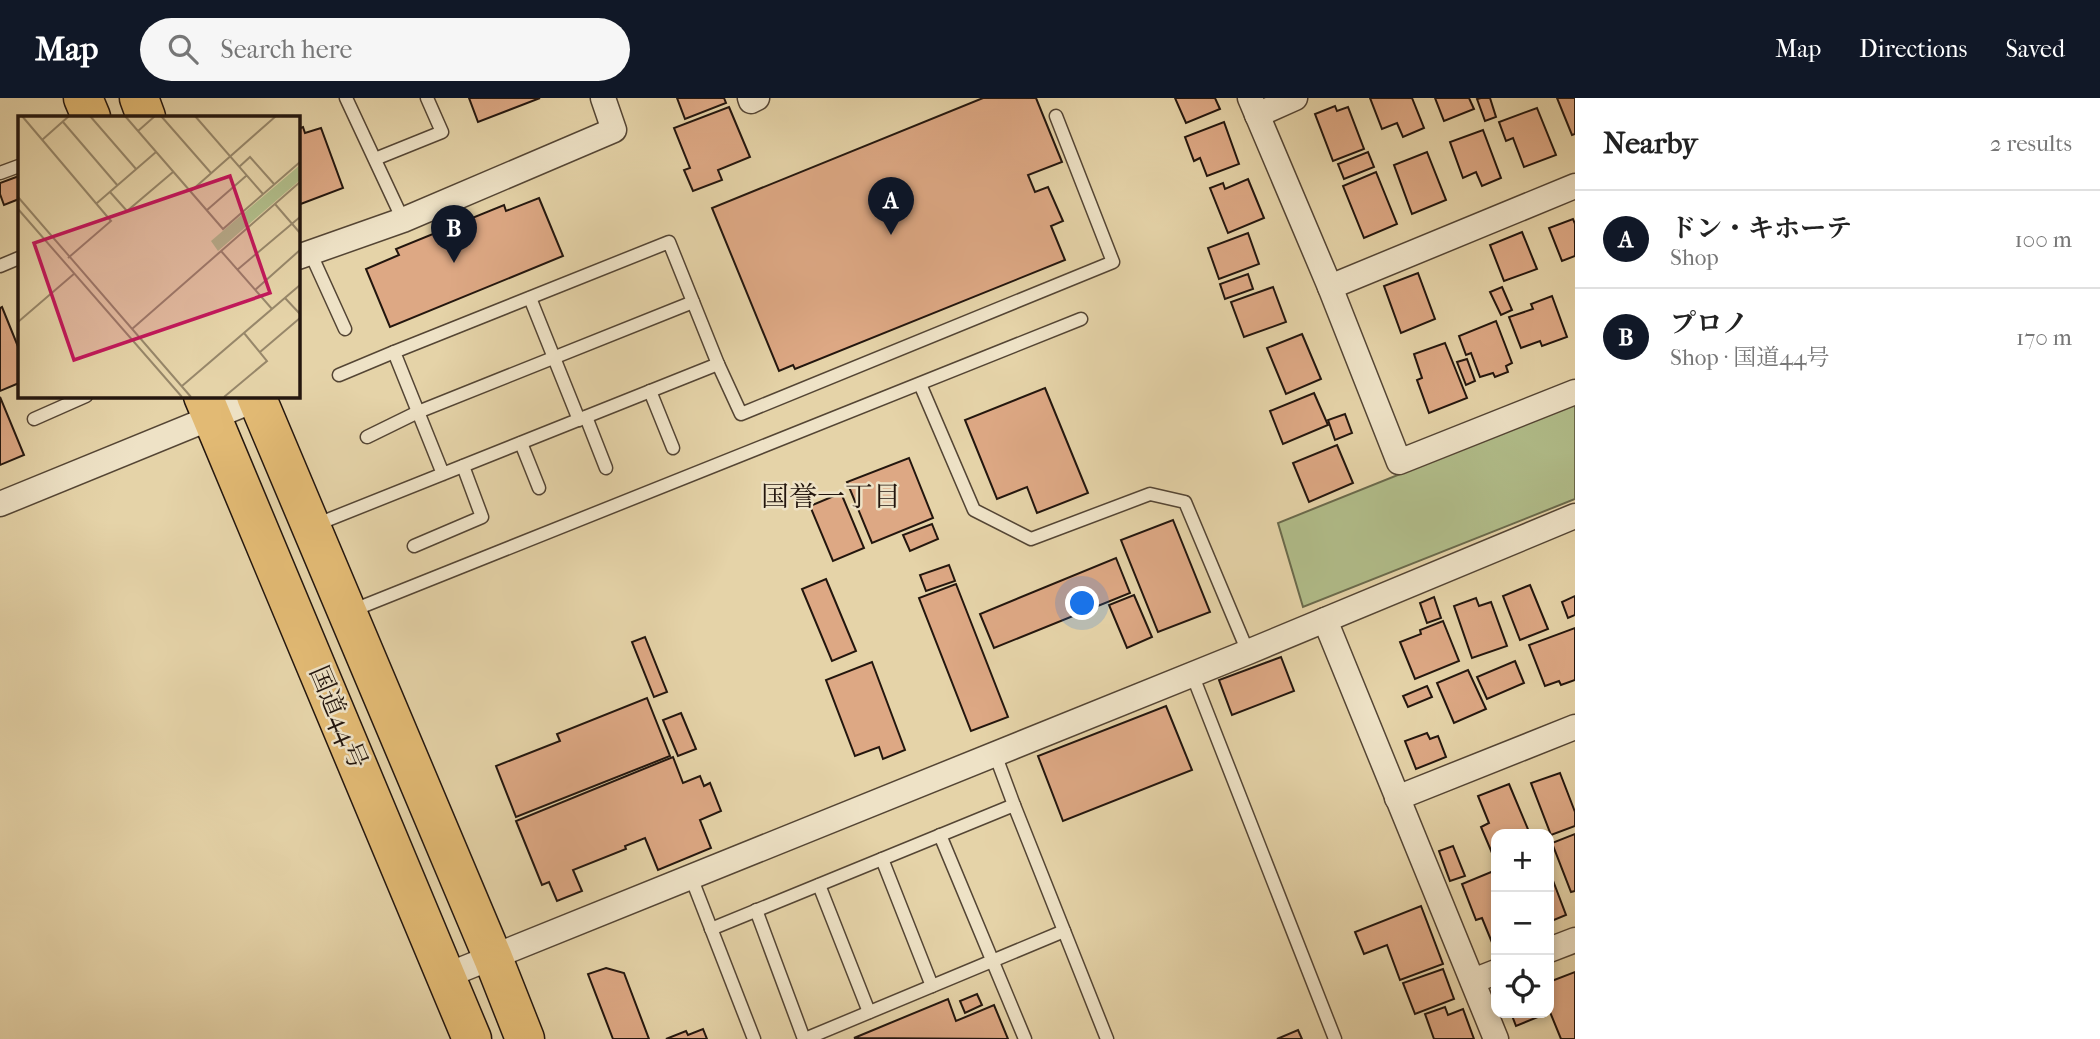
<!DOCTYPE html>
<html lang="en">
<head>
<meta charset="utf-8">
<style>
  :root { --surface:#fff; --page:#f6f6f6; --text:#222; --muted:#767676; --line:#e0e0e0; --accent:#111827 }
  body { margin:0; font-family:"IM FELL French Canon","Noto Serif JP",serif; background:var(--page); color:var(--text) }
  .controls { position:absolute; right:21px; bottom:21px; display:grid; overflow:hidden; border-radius:14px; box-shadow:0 4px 10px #0003 }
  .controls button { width:63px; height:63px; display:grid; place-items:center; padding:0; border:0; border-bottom:2px solid var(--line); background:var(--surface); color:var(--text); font:35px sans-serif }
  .you { position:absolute; left:1083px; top:506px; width:24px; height:24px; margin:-18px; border:5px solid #fff; border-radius:50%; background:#1a73e8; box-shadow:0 0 0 10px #1a73e833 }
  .badge { display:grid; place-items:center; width:46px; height:46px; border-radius:50%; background:var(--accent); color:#fff; font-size:23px; font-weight:700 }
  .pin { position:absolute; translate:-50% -58px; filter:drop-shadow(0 2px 4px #0008) }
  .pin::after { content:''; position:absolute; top:37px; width:24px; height:21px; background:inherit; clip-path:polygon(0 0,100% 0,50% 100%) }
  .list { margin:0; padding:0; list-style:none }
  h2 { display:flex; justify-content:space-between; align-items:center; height:91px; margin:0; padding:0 28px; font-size:30px }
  h2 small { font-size:23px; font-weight:400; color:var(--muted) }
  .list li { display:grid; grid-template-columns:46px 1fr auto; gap:21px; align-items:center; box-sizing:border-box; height:98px; padding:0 28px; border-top:2px solid var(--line) }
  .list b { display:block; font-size:26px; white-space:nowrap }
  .list p { margin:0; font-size:23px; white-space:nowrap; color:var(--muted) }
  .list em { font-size:23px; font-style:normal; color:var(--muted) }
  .icon { flex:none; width:38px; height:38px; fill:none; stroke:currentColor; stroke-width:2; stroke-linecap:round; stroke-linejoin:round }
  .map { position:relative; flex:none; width:1575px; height:941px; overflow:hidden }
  header { display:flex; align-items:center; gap:42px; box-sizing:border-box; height:98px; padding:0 35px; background:var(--accent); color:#fff }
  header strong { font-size:33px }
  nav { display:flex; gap:38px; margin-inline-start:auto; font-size:24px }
  .search { width:490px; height:63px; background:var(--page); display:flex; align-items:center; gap:18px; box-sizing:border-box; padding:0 24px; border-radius:38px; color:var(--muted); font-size:26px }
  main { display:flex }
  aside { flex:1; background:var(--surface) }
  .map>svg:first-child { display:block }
  .green { fill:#b1bd8a; stroke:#6a6a4c; stroke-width:2 }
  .building { fill:#dda884; stroke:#23160e; stroke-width:2 }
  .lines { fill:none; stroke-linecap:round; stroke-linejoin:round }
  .service-casing { stroke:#544534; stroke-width:15 }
  .minor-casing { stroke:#544534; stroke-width:27 }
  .trunk-casing { stroke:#23160e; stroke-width:41 }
  .service { stroke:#eee2c6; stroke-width:12 }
  .minor { stroke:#eee2c6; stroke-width:24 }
  .trunk { stroke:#e2ba74; stroke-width:38 }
  .labels { text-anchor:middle; stroke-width:5; stroke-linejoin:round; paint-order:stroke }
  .street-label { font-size:26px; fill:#23160e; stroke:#eee2c6 }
  .neighbourhood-label { font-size:28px; fill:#23160e; stroke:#eee2c6 }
  .inset-road { fill:none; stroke:#97876a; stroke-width:2 }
  .view { fill:#c2185b; fill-opacity:0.15; stroke:#c2185b; stroke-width:3.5 }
  .inset-edge { fill:none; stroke:#23160e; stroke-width:3.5 }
</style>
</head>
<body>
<header>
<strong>Map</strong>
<div class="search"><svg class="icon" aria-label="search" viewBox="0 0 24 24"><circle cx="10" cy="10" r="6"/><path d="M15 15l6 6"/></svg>Search here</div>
<nav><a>Map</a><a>Directions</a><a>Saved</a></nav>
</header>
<main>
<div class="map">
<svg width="1575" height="941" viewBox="0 0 1575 941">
  <rect width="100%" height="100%" fill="#e5d3a8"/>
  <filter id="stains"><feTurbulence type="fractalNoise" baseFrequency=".00286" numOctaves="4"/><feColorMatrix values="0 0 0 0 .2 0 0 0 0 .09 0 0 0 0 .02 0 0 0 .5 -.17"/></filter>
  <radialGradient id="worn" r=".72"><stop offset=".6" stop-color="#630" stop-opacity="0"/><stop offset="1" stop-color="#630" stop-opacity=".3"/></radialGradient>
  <path class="green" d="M1575,306V401L1303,509L1278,425Z"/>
  <g class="building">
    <path d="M469,0H540L478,24Z"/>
    <path d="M677,0H724L726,5L685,21Z"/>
    <path d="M983,0H1036L1062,64L1028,77L1035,94L1048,89L1063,123L1051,128L1065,162L795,271L793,267L779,273L712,110Z"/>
    <path d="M1175,0H1215L1220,11L1186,25Z"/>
    <path d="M1370,0H1412L1424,30L1403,39L1397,25L1382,31Z"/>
    <path d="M1435,0H1469L1474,11L1444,23Z"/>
    <path d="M1481,0H1490L1496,19L1485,23L1477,1Z"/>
    <path d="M1557,0H1575V36L1572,37Z"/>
    <path d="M1335,8L1337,13L1348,9L1364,51L1333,63L1315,16Z"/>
    <path d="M729,9L750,59L718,72L722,82L693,93L684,72L690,70L674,30Z"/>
    <path d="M1537,10L1556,57L1524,69L1513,40L1506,43L1499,24Z"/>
    <path d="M1224,24L1239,66L1207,78L1200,60L1194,63L1185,39Z"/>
    <path d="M303,29L305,35L321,30L343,90L298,107V31Z"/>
    <path d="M1483,32L1501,80L1482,88L1476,74L1463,80L1450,44Z"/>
    <path d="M1368,54L1374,69L1344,81L1338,66Z"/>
    <path d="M1427,54L1446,102L1412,116L1394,67Z"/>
    <path d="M1376,74L1397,126L1364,140L1343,88Z"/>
    <path d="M19,78V101L4,107L0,96V85Z"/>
    <path d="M1248,81L1264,120L1228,135L1210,90L1223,85L1225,91Z"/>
    <path d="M539,100L563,158L390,229L366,171L399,157L396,151L504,107L506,113Z"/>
    <path d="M1573,121L1575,126V158L1562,163L1549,130Z"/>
    <path d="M1522,134L1537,171L1504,183L1490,147Z"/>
    <path d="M1248,135L1259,166L1219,181L1208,150Z"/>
    <path d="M1418,175L1435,221L1401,235L1384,188Z"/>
    <path d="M1248,176L1253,191L1225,201L1220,186Z"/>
    <path d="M1273,189L1286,224L1244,239L1231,204Z"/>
    <path d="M1502,189L1512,212L1501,217L1490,194Z"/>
    <path d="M1552,198L1567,239L1542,248L1540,243L1521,250L1509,219L1533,211L1531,206Z"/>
    <path d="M2,209L19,251V285L0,293V210Z"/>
    <path d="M1496,223L1512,265L1506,268L1508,274L1495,279L1493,275L1480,279L1471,255L1466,257L1459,238Z"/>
    <path d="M1302,236L1321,281L1286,296L1267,250Z"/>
    <path d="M1445,245L1467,300L1429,315L1417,282L1422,280L1414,256Z"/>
    <path d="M1467,261L1475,283L1466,287L1457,264Z"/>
    <path d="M1045,290L1088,395L1037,415L1027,389L997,401L965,322Z"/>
    <path d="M1314,295L1328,327L1283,346L1270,313Z"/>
    <path d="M0,299L24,357L0,367Z"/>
    <path d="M1345,316L1352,335L1335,342L1328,322Z"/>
    <path d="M1337,347L1353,385L1309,404L1293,365Z"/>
    <path d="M909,360L933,420L872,445L847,384Z"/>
    <path d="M841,395L864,450L833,463L810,408Z"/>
    <path d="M1173,422L1210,514L1158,534L1121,442Z"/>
    <path d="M932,426L938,441L910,453L903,437Z"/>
    <path d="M1116,460L1130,495L994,550L980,516Z"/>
    <path d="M949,467L955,483L926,493L920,477Z"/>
    <path d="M826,481L856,553L832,563L802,491Z"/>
    <path d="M956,486L1008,619L971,633L919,500Z"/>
    <path d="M1530,487L1548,531L1520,542L1503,498Z"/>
    <path d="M1134,497L1152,539L1127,550L1109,507Z"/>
    <path d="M1575,498V517L1568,520L1562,504Z"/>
    <path d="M1434,499L1441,520L1427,525L1420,505Z"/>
    <path d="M1476,500L1479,508L1491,504L1507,548L1472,560L1454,508Z"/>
    <path d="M1443,523L1459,563L1415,581L1400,544L1421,536L1420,532Z"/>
    <path d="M1575,530V582L1561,587L1559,583L1545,588L1529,547Z"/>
    <path d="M645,539L667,594L654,599L632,544Z"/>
    <path d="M1281,559L1294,593L1232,617L1219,582Z"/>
    <path d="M1515,563L1524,585L1487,601L1477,579Z"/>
    <path d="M872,564L905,652L883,661L879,649L855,658L826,582Z"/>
    <path d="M1468,572L1486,611L1454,625L1437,585Z"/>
    <path d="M1427,588L1432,599L1408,609L1403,598Z"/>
    <path d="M647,600L670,658L516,719L496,668L560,643L557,636Z"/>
    <path d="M1166,608L1192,672L1063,723L1038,658Z"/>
    <path d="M681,615L696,651L678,658L663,622Z"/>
    <path d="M1427,635L1430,641L1438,638L1446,659L1416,671L1405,643Z"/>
    <path d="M673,659L683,685L700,678L704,688L710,685L721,713L700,722L711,750L658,772L645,740L625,748L626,751L573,772L582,793L557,803L549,784L542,787L516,723Z"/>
    <path d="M1560,675L1575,714V728L1551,737L1531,685Z"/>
    <path d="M1509,686L1530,736H1496L1495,762L1481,729L1489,725L1478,698Z"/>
    <path d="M1575,736V793L1571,794L1552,745Z"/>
    <path d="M1453,748L1465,778L1450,783L1439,753Z"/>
    <path d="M1496,772V845L1493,847L1482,820L1476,822L1462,786Z"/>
    <path d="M1549,772L1566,817L1549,824Z"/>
    <path d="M1421,808L1443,866L1400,882L1387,847L1364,856L1355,834Z"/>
    <path d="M606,870L624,875L649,941H613L588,876Z"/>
    <path d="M1443,871L1454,901L1415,916L1403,885Z"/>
    <path d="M1575,874V941H1561L1550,914L1516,928L1511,915H1549V884Z"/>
    <path d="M977,896L982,907L965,915L960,903Z"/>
    <path d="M948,901L956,923L994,907L1008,941L854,940Z"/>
    <path d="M1445,909L1448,917L1463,911L1474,941H1434L1425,916Z"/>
    <path d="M703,931L707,941H666L686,933L688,937Z"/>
    <path d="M1298,932L1302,941H1277Z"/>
  </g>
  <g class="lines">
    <g class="service-casing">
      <g id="service">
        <path d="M346,0L403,122"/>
        <path d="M375,61L442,34L427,0"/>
        <path d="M0,75L19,68"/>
        <path d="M310,154L345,231"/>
        <path d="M0,168L19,160"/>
        <path d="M530,200L579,322"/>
        <path d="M718,266L741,316L1113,164L1056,18"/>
        <path d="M339,277L394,254"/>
        <path d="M920,286L974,412L1031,441L1150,396L1185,404L1248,554"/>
        <path d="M650,293L673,350"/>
        <path d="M586,319L606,370"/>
        <path d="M34,321L86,298"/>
        <path d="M367,339L418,314L693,204"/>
        <path d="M521,345L539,390"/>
        <path d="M315,427L718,266L669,144L394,254L443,376"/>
        <path d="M414,448L482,419L463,368"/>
        <path d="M351,513L1081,221"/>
        <path d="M1192,576L1335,941"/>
        <path d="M995,656L1014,707"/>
        <path d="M940,737L1025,941"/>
        <path d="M882,761L932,888"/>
        <path d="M691,779L754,941"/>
        <path d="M819,787L869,914"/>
        <path d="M756,812L804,941"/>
        <path d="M711,831L1014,707L1107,941"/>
        <path d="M805,941L1064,833"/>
      </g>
    </g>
    <g class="minor-casing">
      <g id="minor">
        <path d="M750,0L751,3L757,0"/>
        <path d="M1250,0L1330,189L1399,364L1575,294"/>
        <path d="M1257,17L1295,0"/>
        <path d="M298,159L403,122L614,32L603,0"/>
        <path d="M1330,189L1575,88"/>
        <path d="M0,406L257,301"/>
        <path d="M1325,522L1496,941"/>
        <path d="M1397,700L1575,629"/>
        <path d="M1549,852L1575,842"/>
        <path d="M448,877L1248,554L1575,418"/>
        <path d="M1473,883L1496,874"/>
      </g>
    </g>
    <g class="trunk-casing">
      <g id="trunk">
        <path d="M83,0L91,19"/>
        <path d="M139,0L146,19"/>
        <path d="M203,298L472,941"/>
        <path d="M256,298L493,860L525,941"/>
      </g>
    </g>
    <use href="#service" class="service"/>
    <use href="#minor" class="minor"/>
    <use href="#trunk" class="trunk"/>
  </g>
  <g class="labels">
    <g class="street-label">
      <text transform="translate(339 619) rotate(67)" y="9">国道44号</text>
    </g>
    <g class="neighbourhood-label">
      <text x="831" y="408">国誉一丁目</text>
    </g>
  </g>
  <g transform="translate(18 18)">
    <rect width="282" height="282" fill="#e5d3a8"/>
    <path d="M282,49V64L200,135L193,125Z" fill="#b1bd8a"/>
    <path class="inset-road" d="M4,0L93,105L50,142M72,0L118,53M107,0L205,113L282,46M143,0L193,57M177,0L245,78M45,6L100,70M120,15L137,0M24,24L51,0M221,51L232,41L256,68M173,75L258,0M92,76L109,95L155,56M0,81L173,281M79,87L138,36M257,88L282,117M0,93L164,281M189,94L228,60M203,135L254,193M219,154L282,101M237,174L282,134M267,182L282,198M0,206L57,157M114,213L282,66M242,236L282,202M164,270L282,169M206,281L249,245L226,217"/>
    <path class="view" d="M212,60L252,177L56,244L16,127Z"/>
    <rect width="282" height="282" class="inset-edge"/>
  </g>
  <rect width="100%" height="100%" filter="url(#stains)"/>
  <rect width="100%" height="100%" fill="url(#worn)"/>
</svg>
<div class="controls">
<button>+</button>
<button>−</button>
<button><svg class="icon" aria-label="locate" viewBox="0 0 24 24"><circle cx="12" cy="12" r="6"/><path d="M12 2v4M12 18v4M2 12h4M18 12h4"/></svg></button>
</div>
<div class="you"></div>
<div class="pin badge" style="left:891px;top:137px">A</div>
<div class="pin badge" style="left:454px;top:165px">B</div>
</div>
<aside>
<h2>Nearby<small>2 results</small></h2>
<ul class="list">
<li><span class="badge">A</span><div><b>ドン・キホーテ</b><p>Shop</p></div><em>100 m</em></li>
<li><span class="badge">B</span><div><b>プロノ</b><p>Shop · 国道44号</p></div><em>170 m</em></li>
</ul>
</aside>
</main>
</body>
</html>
